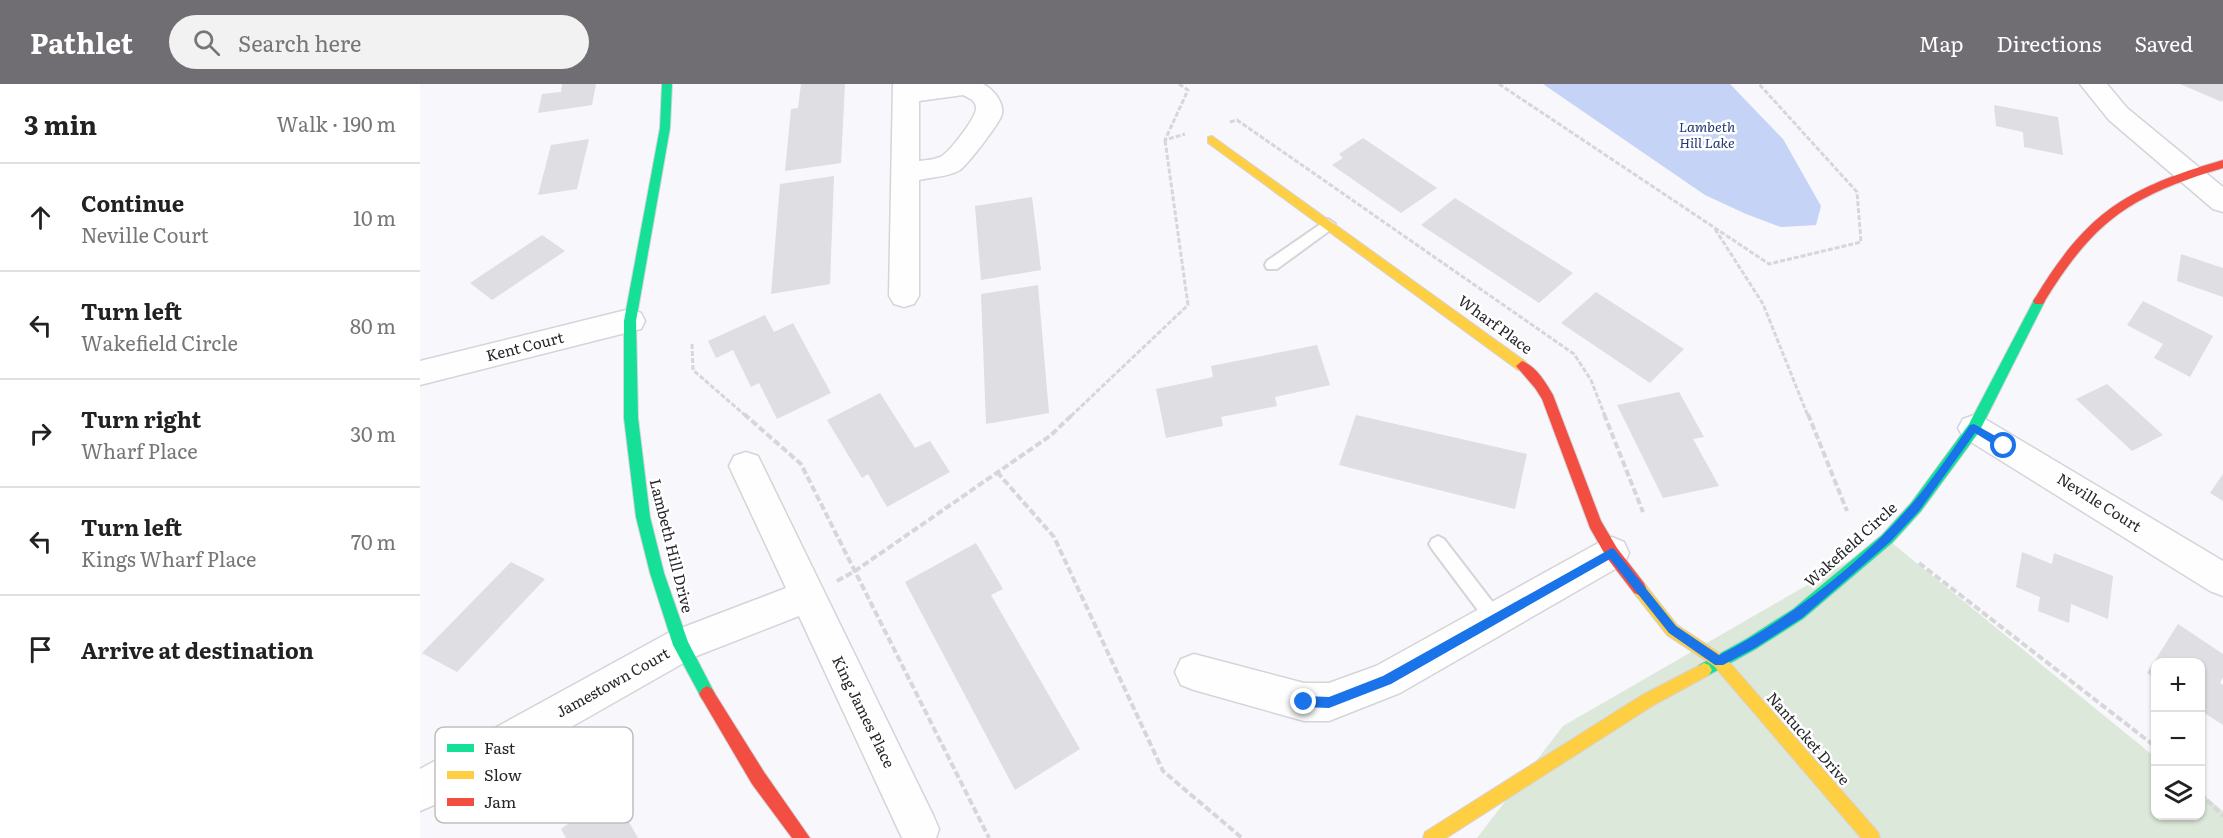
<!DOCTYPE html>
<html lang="en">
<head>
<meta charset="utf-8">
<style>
  :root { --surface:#fff; --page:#f2f2f2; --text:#222; --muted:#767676; --line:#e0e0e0; --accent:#706e73 }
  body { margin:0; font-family:Literata,serif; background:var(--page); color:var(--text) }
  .controls { position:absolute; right:18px; bottom:18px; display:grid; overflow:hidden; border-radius:12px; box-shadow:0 2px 4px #0004 }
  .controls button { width:54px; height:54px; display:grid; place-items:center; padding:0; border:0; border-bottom:2px solid var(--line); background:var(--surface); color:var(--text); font:30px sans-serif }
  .stop { position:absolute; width:18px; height:18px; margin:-14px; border:4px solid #1a73e8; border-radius:50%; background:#fff }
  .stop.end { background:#1a73e8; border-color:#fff; box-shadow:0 2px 6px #0008 }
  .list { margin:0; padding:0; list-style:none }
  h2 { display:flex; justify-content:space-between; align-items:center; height:78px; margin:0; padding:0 24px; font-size:26px }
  h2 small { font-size:20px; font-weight:400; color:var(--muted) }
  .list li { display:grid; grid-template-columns:39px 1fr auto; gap:18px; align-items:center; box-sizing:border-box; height:108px; padding:0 24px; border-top:2px solid var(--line) }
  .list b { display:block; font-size:22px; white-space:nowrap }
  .list p { margin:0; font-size:20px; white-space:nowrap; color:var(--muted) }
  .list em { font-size:20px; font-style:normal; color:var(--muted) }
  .icon { flex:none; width:33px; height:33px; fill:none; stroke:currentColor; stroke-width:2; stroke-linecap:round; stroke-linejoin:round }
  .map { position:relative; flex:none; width:1803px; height:754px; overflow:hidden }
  header { display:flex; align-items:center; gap:36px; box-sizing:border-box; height:84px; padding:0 30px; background:var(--accent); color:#fff }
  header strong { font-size:28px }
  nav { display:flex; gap:33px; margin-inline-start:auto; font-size:21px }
  .search { width:420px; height:54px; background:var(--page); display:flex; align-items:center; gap:15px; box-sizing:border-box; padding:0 21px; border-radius:33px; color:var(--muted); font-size:22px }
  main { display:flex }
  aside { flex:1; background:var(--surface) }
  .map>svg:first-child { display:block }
  .green { fill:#dce8d9 }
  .water { fill:#c4d3f6 }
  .building { fill:#dedee3 }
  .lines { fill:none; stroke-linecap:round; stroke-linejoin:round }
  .lane-casing { stroke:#d5d4d9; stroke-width:4 }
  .street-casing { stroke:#d5d4d9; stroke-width:3 }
  .fast-casing { stroke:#d5d4d9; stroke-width:2 }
  .slow-casing { stroke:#d5d4d9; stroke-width:2 }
  .jam-casing { stroke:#d5d4d9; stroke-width:2 }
  .path-far1 { stroke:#d7d6d9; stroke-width:3; stroke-dasharray:5 2; stroke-linecap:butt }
  .path { stroke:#d7d6d9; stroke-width:4; stroke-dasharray:7 3; stroke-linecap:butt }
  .lane { fill:#fefeff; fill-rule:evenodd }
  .street { fill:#fefeff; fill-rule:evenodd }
  .fast { fill:#16e098; fill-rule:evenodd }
  .slow { fill:#ffcf43; fill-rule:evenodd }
  .jam { fill:#f24e42; fill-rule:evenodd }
  .route { fill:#1a73e8 }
  .labels { text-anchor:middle; stroke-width:5; stroke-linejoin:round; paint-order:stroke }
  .far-water-label { font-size:14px; font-style:italic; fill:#213871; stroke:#fff }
  .street-label { font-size:15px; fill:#262529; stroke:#fff }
  .key { fill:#fff; stroke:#bebebf; stroke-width:1.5 }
  .key-label { font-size:16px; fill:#262529 }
</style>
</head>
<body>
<header>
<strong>Pathlet</strong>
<div class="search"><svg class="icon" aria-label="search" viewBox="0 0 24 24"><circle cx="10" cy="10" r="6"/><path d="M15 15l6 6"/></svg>Search here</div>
<nav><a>Map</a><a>Directions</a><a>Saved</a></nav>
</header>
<main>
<aside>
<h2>3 min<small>Walk · 190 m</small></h2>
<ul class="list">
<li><svg class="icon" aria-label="ahead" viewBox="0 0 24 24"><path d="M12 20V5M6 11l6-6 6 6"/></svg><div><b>Continue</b><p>Neville Court</p></div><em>10 m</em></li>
<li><svg class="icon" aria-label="left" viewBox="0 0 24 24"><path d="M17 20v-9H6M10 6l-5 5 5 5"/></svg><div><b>Turn left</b><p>Wakefield Circle</p></div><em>80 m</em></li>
<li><svg class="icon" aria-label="right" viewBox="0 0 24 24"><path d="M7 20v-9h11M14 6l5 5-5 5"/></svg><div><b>Turn right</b><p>Wharf Place</p></div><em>30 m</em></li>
<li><svg class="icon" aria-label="left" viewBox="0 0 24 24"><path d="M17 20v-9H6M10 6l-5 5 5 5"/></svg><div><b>Turn left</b><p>Kings Wharf Place</p></div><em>70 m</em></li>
<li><svg class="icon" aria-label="arrive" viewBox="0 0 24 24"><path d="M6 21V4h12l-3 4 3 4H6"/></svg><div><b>Arrive at destination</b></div></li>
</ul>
</aside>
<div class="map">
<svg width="1803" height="754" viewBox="0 0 1803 754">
  <rect width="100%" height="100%" fill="#f8f7fc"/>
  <path class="green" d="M1467,455L1735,673L1736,732H1780L1781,709L1803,727V754H1057L1143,642Z"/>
  <path class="water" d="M1123,0H1310L1363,55L1401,122L1396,141L1361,143L1326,130L1285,111Z"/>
  <g class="building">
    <path d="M142,0H176L172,21L118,29L122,10L141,8Z"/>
    <path d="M381,0H425L421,79L365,87L371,25L378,24Z"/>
    <path d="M1760,0H1803V16L1802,18Z"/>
    <path d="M1574,21L1638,33L1643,71L1604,63L1603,48L1576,42Z"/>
    <path d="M943,54L1017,104L981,129L912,81L923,74L919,70Z"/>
    <path d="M169,55L157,105L118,111L131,61Z"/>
    <path d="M414,92L410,200L351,210L360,100Z"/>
    <path d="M612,113L621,186L561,196L555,122Z"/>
    <path d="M1035,114L1153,189L1119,219L1001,141Z"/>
    <path d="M122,151L145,167L72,216L50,199Z"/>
    <path d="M1761,170L1803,184V213L1757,197Z"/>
    <path d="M618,201L629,329L566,340L561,210Z"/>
    <path d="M1176,208L1264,265L1230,299L1141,239Z"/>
    <path d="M1723,217L1793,252L1770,293L1734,274L1743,260L1707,241Z"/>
    <path d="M345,231L354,248L373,239L411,309L357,335L339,299L331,303L313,266L296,274L288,257Z"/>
    <path d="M897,261L910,301L855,313L857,322L801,333L803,342L746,354L736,305L793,293L791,282Z"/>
    <path d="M1687,300L1743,351L1712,367L1656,315Z"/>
    <path d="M1259,308L1284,353L1273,355L1299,402L1243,414L1197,321Z"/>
    <path d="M460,309L495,364L510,357L530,388L467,423L448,390L442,394L407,336Z"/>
    <path d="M936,331L1107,370L1095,425L919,381Z"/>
    <path d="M1803,390V417L1790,409Z"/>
    <path d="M556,459L583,505L571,511L660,665L595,706L485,498Z"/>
    <path d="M1602,468L1632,480L1634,469L1693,492L1688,535L1651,520L1649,539L1618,527L1620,513L1596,503Z"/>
    <path d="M91,478L125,495L37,588L2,569Z"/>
    <path d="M1758,540L1803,570V593L1800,599L1803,601V641L1780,626V578H1736V595L1727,589Z"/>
    <path d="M192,708L218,754H146L141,745Z"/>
  </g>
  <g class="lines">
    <g class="lane-casing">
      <g id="lane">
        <path d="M908,135L915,140L913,144L857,185H847L845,181L847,177Z"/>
        <path d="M1018,452L1024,455L1081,529L1084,535L1081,541L1075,543L1069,541L1012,465L1009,460L1012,455Z"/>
      </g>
    </g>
    <g class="street-casing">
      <g id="street">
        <path d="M473,0H563C573,5 584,18 582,30C580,39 548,80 540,86C529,93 511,93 499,96V212L494,220L484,223L474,220L469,212ZM543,11C549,14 555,16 556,23C558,32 530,67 522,72C515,76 506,76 499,77V17Z"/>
        <path d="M1660,0H1687L1707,24L1803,103V128L1793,125L1689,36Z"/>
        <path d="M210,225L221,229L225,237L221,245L0,301V277Z"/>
        <path d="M1554,331L1565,335L1803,477V512L1790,507L1543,353L1538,344L1543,335Z"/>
        <path d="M326,368L338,372L513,731L519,745L516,754H482L379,532L274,573L14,721L0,727V685L248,549L366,504L309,382L314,372Z"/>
        <path d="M1192,453L1204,458L1209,469L1204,480L980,609L909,637H884L774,606L761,601L755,588L761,575L774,570L884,599H909L956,582L1180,458Z"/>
      </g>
    </g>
    <g class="fast-casing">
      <g id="fast">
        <path d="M242,0H252L250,44L216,237L218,334L230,433L244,489L268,558L295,610L292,615L287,618L282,615L253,561L230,489L216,433L204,334V237L240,44Z"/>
        <path d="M1619,212L1625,217L1559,348L1501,427L1472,459L1383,535L1336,565L1289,591L1284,593L1279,591L1276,586L1279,581L1326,555L1373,525L1462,451L1491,419L1549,340L1615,214Z"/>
      </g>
    </g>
    <g class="slow-casing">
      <g id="slow">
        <path d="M792,52L1106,278L1108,282L1106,286H1098L788,59V53Z"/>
        <path d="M1219,497L1224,499L1257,541L1304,572L1458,748L1460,754H1441L1294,582L1247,551L1214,509L1212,504L1214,499Z"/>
        <path d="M1284,579L1289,581L1292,586L1289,591L1234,621L1026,754H1003L1005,748L1222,611Z"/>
      </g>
    </g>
    <g class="jam-casing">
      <g id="jam">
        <path d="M1803,76V84C1710,112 1674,136 1623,220H1615L1613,217L1615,214C1668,127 1707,104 1803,76Z"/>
        <path d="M1102,277C1116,282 1126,299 1133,311L1181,437L1197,464L1224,499L1226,504L1224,509L1219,511L1214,509L1187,474L1170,444L1122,315L1115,304L1096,282Z"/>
        <path d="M287,602L292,605L344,688L390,754H372L332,700L282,615L279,610L282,605Z"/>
      </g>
    </g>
    <g class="path-far1">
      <path d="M759,0L768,6L745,56L765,50"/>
      <path d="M1079,0L1349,180L1441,158L1437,108L1339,0"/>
      <path d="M810,38L817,36L1154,270L1171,296L1185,332"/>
      <path d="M1295,145L1343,220L1388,332"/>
      <path d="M272,260L273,286L326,332"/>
      <path d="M651,332L768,221L745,56"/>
    </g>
    <g class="path">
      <path d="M324,330L381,380L569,754"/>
      <path d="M1184,330L1223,428"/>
      <path d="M1388,330L1427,427"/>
      <path d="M577,388L634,453L743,687L822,754"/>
      <path d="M1499,479L1736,663"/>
      <path d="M417,497L435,487L630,352L653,330"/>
      <path d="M1780,709L1803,732"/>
    </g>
    <use href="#lane" class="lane"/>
    <use href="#street" class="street"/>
    <use href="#fast" class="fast"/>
    <use href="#slow" class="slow"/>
    <use href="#jam" class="jam"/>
  </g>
  <path class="route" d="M1554,340L1588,359V365H1581L1555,349L1499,427L1470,458L1382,534L1335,564L1303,581H1295L1249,549L1190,475L971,600L909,624L884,623L879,618L884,612L909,613L963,592L1192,464L1195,466L1256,542L1299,571C1369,535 1438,482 1490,422C1512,397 1531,368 1550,341Z"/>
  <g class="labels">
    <g class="far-water-label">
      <text x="1287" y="48">Lambeth<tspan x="1287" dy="16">Hill Lake</tspan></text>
    </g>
    <g class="street-label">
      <text transform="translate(1075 241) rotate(36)" y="5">Wharf Place</text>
      <text transform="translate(105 263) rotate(-14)" y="5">Kent Court</text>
      <text transform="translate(1679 419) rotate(32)" y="5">Neville Court</text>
      <text transform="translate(1431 461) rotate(-42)" y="5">Wakefield Circle</text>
      <text transform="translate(251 462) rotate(76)" y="5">Lambeth Hill Drive</text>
      <text transform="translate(193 599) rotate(-29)" y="5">Jamestown Court</text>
      <text transform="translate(443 628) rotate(64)" y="5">King James Place</text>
      <text transform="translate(1388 655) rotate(49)" y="5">Nantucket Drive</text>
    </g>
  </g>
  <rect x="15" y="643" width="198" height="96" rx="9" class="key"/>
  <rect x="27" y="660" width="27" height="8" fill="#16e098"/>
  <rect x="27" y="687" width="27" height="8" fill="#ffcf43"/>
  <rect x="27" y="714" width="27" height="8" fill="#f24e42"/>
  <g class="key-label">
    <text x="64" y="670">Fast</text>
    <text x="64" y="697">Slow</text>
    <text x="64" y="724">Jam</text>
  </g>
</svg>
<div class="controls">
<button>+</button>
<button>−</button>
<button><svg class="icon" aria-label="layers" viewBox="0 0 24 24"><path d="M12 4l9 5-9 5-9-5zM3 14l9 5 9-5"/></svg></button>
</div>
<div class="stop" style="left:1584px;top:362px"></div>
<div class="stop end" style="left:884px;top:618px"></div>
</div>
</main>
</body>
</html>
